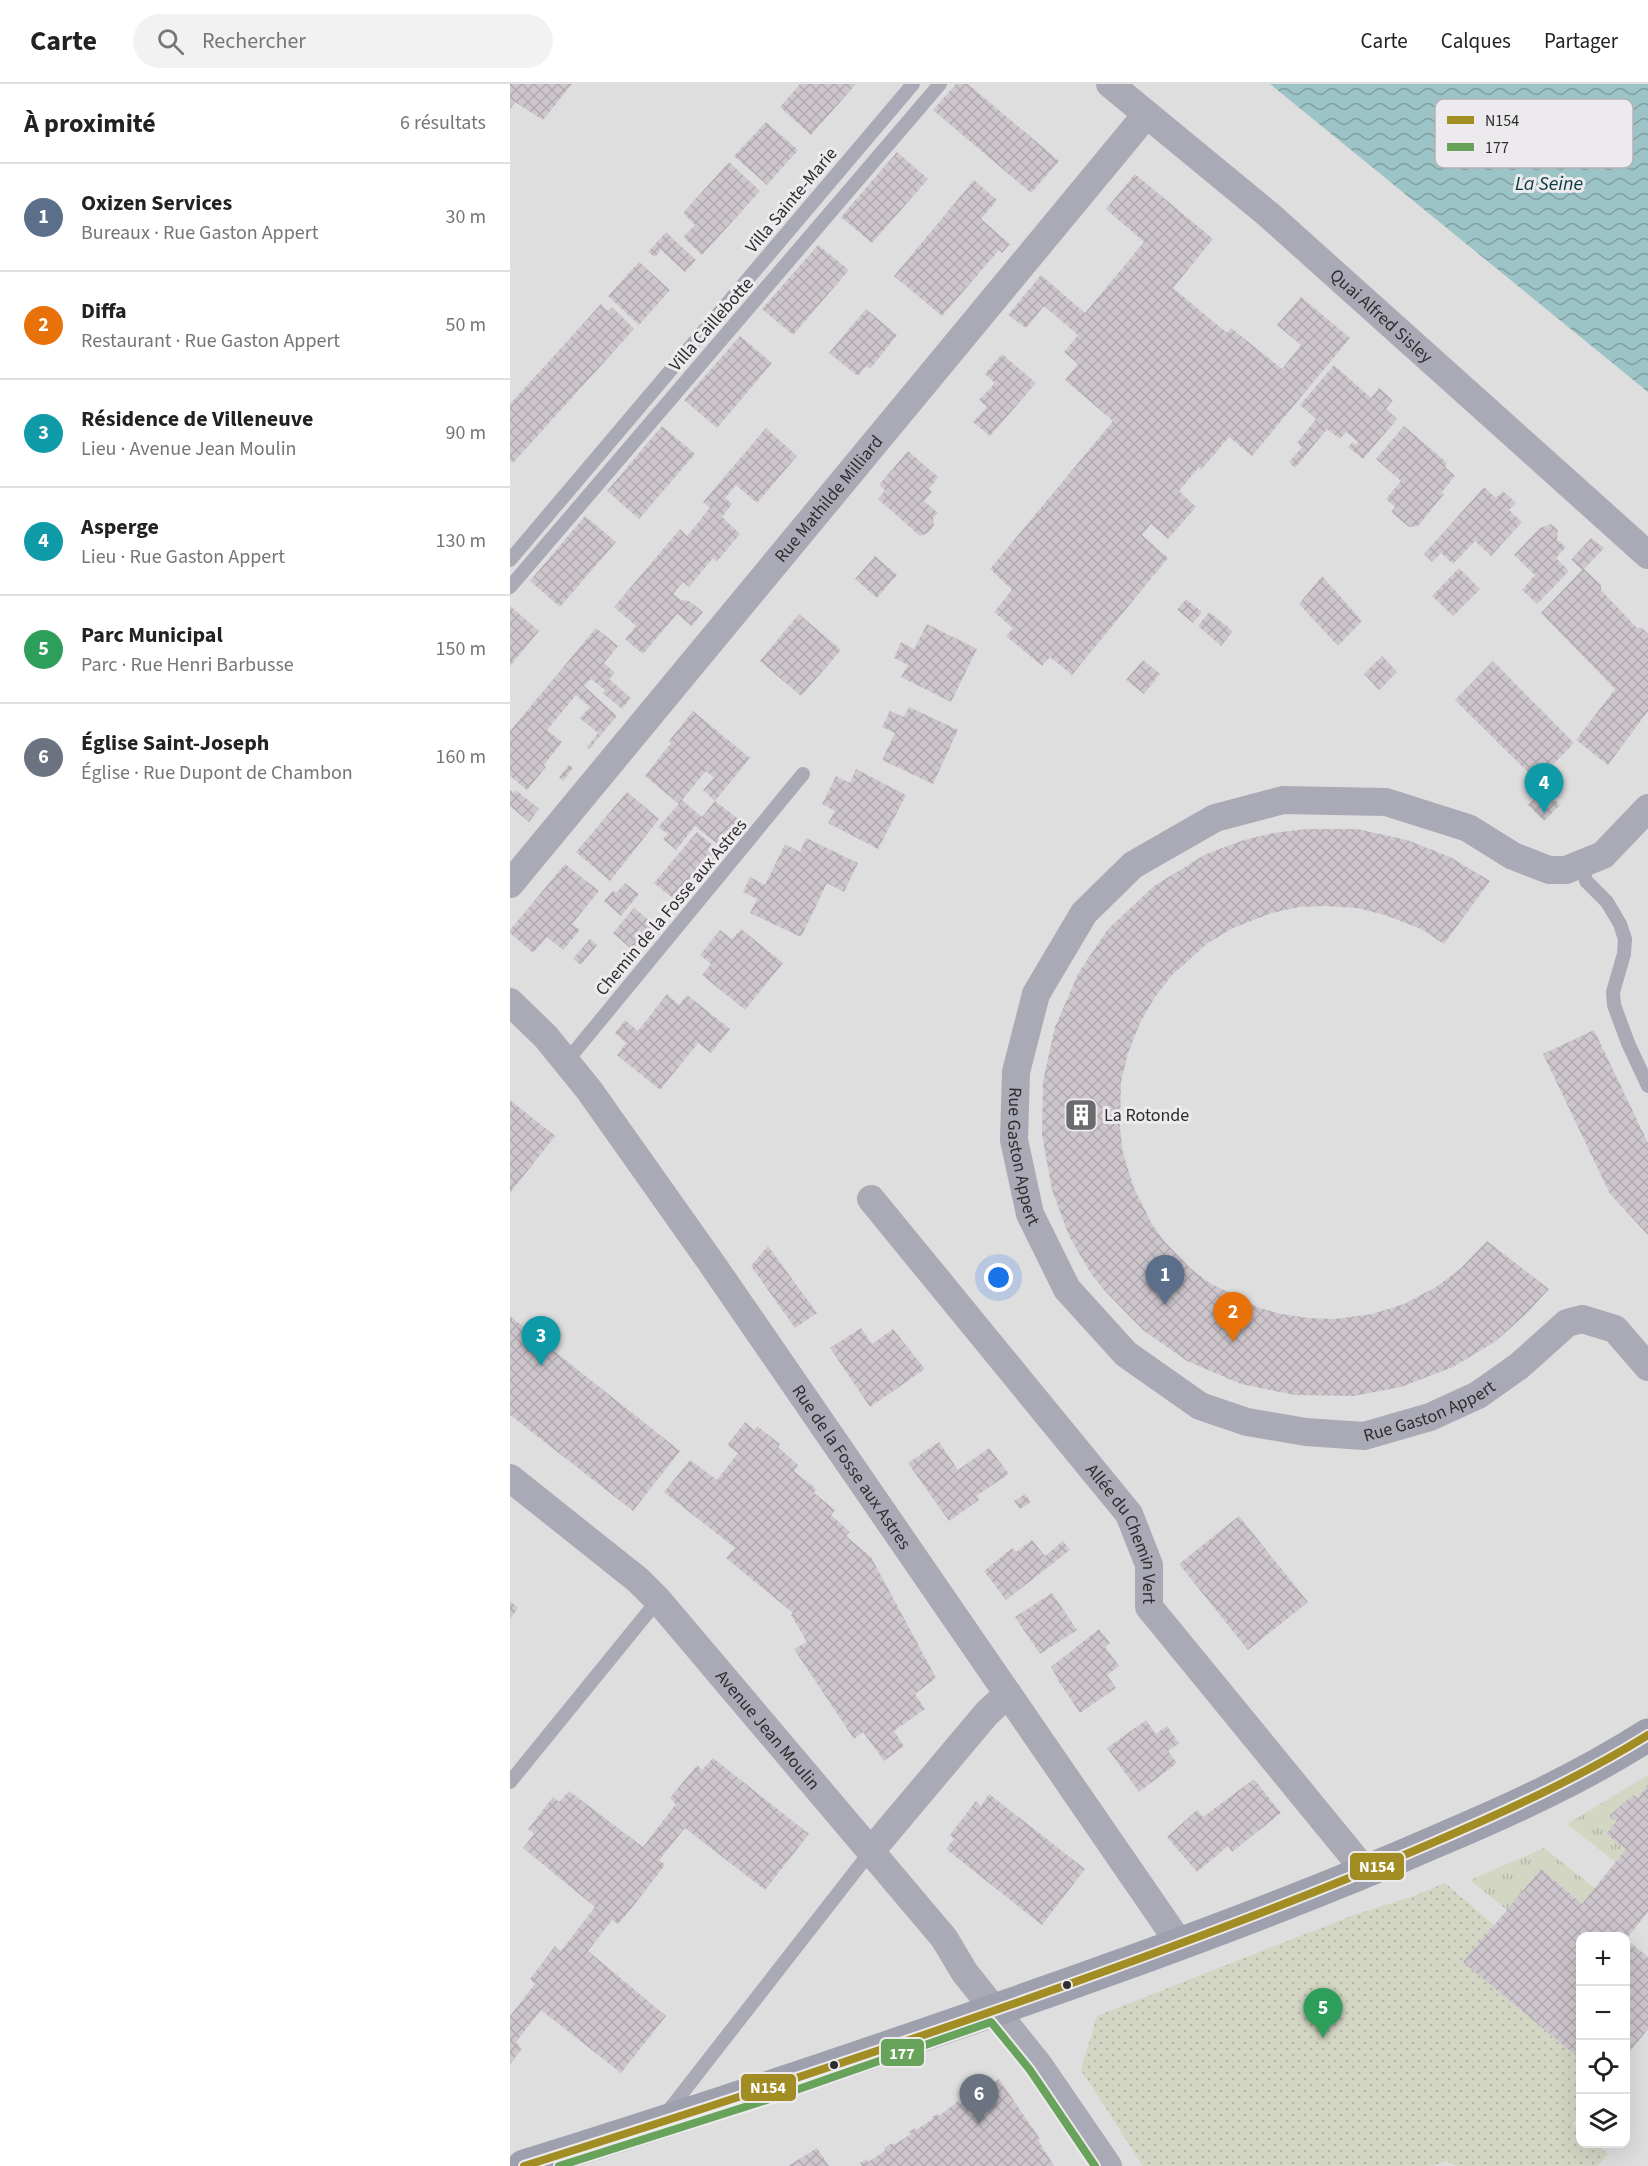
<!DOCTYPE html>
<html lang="fr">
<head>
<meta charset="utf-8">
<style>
  :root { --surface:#fff; --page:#f2f2f2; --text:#222; --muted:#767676; --line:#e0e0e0; --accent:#0f766e }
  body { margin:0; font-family:"Source Sans 3",sans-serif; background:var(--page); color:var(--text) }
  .controls { position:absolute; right:18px; bottom:18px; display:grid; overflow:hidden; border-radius:12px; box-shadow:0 6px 24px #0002 }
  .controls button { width:54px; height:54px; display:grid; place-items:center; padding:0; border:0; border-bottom:2px solid var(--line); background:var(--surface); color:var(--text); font:30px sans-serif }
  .you { position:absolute; left:489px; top:1194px; width:21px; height:21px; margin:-15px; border:4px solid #fff; border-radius:50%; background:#1a73e8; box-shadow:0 0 0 9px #1a73e833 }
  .badge { display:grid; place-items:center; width:39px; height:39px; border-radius:50%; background:var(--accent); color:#fff; font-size:20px; font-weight:700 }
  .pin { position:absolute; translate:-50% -50px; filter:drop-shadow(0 2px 3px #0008) }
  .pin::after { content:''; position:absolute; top:32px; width:21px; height:18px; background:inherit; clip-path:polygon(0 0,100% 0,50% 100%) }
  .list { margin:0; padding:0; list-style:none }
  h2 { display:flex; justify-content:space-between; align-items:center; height:78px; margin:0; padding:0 24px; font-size:26px }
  h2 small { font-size:20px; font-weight:400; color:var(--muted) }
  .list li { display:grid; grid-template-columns:39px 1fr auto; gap:18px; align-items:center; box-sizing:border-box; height:108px; padding:0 24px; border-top:2px solid var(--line) }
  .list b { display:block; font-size:22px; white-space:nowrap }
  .list p { margin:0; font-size:20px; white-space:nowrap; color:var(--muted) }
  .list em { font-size:20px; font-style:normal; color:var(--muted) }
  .icon { flex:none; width:33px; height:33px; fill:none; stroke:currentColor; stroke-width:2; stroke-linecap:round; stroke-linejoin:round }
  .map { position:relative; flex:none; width:1138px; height:2082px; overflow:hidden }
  header { display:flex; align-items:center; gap:36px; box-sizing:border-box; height:84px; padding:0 30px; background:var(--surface); border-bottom:2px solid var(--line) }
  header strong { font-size:28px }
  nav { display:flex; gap:33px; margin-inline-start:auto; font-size:21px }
  .search { width:420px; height:54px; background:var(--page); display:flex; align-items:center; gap:15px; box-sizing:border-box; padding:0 21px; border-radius:33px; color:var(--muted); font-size:22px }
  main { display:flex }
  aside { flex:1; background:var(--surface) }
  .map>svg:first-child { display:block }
  .grass { fill:url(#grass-tufts) }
  .park { fill:url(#park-dots) }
  .water { fill:url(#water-waves) }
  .building { fill:url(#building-cross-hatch) }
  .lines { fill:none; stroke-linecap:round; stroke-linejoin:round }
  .lane { stroke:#a9aab5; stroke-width:14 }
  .street { stroke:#a9aab5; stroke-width:28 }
  .secondary { stroke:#9fa0ad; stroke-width:33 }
  .bus-1-casing { stroke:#edeaed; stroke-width:12 }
  .bus-2-casing { stroke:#edeaed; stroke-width:12 }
  .bus-1 { stroke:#a18d24; stroke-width:8 }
  .bus-2 { stroke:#67a35a; stroke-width:8 }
  .bus-dot { fill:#2e2d2e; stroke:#edeaed; stroke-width:2 }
  .labels { text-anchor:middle; stroke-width:6; stroke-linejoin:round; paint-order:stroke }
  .street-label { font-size:18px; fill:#2e2d2e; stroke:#edeaed }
  .poi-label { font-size:18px; fill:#2e2d2e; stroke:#edeaed; text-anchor:start }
  .water-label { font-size:20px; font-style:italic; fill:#043b3e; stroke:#edeaed }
  .key { fill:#edeaed; stroke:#b4b1b4; stroke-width:1.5 }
  .key-label { font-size:16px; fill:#2e2d2e }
  .line-badge { stroke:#edeaed; stroke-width:2 }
  .badge-label { font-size:16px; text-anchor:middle; font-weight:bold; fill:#fff }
</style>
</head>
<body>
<header>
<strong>Carte</strong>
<div class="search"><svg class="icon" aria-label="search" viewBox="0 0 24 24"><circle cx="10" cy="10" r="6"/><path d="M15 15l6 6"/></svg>Rechercher</div>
<nav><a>Carte</a><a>Calques</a><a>Partager</a></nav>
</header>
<main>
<aside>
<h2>À proximité<small>6 résultats</small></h2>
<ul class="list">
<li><span class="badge" style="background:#5c6f8a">1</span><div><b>Oxizen Services</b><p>Bureaux · Rue Gaston Appert</p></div><em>30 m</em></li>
<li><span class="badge" style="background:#e8710a">2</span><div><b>Diffa</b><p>Restaurant · Rue Gaston Appert</p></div><em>50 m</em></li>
<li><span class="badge" style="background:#0f9aa8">3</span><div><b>Résidence de Villeneuve</b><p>Lieu · Avenue Jean Moulin</p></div><em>90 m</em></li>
<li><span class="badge" style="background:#0f9aa8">4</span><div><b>Asperge</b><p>Lieu · Rue Gaston Appert</p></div><em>130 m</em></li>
<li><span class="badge" style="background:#2e9e5b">5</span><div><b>Parc Municipal</b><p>Parc · Rue Henri Barbusse</p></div><em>150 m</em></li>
<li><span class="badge" style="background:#6b7280">6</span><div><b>Église Saint-Joseph</b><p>Église · Rue Dupont de Chambon</p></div><em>160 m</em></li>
</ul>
</aside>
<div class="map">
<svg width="1138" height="2082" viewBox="0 0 1138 2082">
  <defs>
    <pattern id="grass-tufts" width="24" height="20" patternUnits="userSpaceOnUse" patternTransform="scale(1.5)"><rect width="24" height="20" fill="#d3d6c3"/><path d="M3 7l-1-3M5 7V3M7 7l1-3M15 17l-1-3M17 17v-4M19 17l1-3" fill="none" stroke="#b5b8a8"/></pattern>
    <pattern id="park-dots" width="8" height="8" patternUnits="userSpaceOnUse" patternTransform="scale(1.5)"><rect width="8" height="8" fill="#d3d6c3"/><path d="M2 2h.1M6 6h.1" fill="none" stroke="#b5b8a8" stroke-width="1.8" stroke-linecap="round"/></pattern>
    <pattern id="water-waves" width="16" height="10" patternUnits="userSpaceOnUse" patternTransform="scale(1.5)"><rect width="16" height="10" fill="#9cc3c6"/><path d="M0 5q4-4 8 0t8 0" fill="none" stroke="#809fa1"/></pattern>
    <pattern id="building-cross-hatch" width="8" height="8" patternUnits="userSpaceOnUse" patternTransform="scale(1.5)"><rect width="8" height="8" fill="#cdc6cc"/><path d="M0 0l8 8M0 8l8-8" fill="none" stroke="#b0aab0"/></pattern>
  </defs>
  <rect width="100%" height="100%" fill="#dfdedf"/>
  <g class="grass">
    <path d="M1138,1691V1701L1128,1714L1123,1711L1100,1731L1107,1737L1096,1750L1116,1765L1106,1779L1057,1740Z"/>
    <path d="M1034,1764L1086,1805L1072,1820L1031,1785L997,1826L960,1796Z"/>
  </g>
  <path class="park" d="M935,1799L984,1841L953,1878L1070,1975V2029L1062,2040L1070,2047V2060H1086L1098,2070L1088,2082H946L936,2077L923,2082H633L571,1986L587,1932L841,1832L901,1813Z"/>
  <path class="water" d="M760,0H1138V308Z"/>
  <g class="building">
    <path d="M0,0H62L33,36L5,18L0,25Z"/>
    <path d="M290,0H346L301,51L270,23Z"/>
    <path d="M446,0H458L549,77L521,109L423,26Z"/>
    <path d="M256,38L288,66L257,101L224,72Z"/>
    <path d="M387,68L418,95L362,159L331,133Z"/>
    <path d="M219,78L250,107L192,171L173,153L185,141L173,129Z"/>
    <path d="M625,90L703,155L663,204L717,249L721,244L772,285L791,261L767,241L791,213L840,254L742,372L719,353L691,386L689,383L669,407L686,423L658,455L641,440L632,451L658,474L562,591L540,573L532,582L496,552L503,544L484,528L502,506L480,485L603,337L555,296L568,280L554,268L568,251L534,222L516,244L498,231L531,191L575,229L634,158L596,125Z"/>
    <path d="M464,96L487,116L471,135L500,160L492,169L489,166L432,232L384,192Z"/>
    <path d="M156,148L186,176L175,188L151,166L145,173L138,168Z"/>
    <path d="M308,161L339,186L283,251L252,225Z"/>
    <path d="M129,178L160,206L129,241L98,212Z"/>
    <path d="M91,220L98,227L102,223L124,245L3,379L0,377V320Z"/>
    <path d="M356,225L387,251L360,285L356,282L348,292L319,269Z"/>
    <path d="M230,252L262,279L207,344L174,316Z"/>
    <path d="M492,270L526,299L480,352L463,338L477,323L469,316L485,299L475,290Z"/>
    <path d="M824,281L861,314L869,304L883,316L876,325L887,335L853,375L838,363L843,358L845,361L848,358L836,348L830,355L817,345L785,384L779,378L792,363L787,359L806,335L790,321Z"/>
    <path d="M152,342L185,370L129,435L97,407Z"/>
    <path d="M894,342L937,379L935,383L945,392L931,409L934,410L908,442L899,443L881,428L885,423L876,415L891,397L866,375Z"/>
    <path d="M256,344L287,372L247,419L226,401L215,414L222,420L212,433L230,450L207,477L203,474L179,503L173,498L163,510L171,516L179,517L193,528L182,542L167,530L133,570L115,555L126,542L104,523L170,445L177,452L200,424L193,418Z"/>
    <path d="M398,367L428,393L419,405L422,408L414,417L428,429L423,434L424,441L418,449L410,452L368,415L375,406L369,401Z"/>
    <path d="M974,403L986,414L993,407L1006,419L999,426L1012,438L981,472L965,457L943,480L931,469L922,478L914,470Z"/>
    <path d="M75,432L106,458L50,523L20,497Z"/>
    <path d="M1041,440L1048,446L1047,456L1056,463L1046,474L1059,487L1027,520L1012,506L1025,491L1004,471L1030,444Z"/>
    <path d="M1081,454L1094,464L1074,485L1091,501V506L1127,544H1132L1138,550V627L1098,681L1066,656L1105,605L1031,529L1072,486L1061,476Z"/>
    <path d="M365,472L387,491L367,514L345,495Z"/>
    <path d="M949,484L970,505L943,532L922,512Z"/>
    <path d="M812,492L852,537L828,562L789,520Z"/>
    <path d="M676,515L692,528L683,539L667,526Z"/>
    <path d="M0,522L29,547L0,582Z"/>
    <path d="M699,528L723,547L711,562L688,542Z"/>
    <path d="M289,530L331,566L291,612L250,577Z"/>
    <path d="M417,540L467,565L441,618L391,593L398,581L384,574L391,558L404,565Z"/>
    <path d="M86,544L108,562L94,579L105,589L99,595L121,614L112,625L93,609L95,606L81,595L74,602L107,632L79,665L77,663L88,649L70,634L80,623L66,611L37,646L52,658L34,681L36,683L17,706L0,692V647Z"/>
    <path d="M872,572L887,588L869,606L854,590Z"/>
    <path d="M633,576L650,590L634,610L616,596Z"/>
    <path d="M983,577L1064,659L1027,697L945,616Z"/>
    <path d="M399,623L448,646L423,700L372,676L385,649L372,643L380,627L394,633Z"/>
    <path d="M183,627L240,674L205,717L193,706L204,694L196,687L172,716L192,733L205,717L236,741L215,766L185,742L166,766L153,755L158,750L148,743L169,720L135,692L161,659L159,657Z"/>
    <path d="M59,681L63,684L53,697L49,693Z"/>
    <path d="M346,685L396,711L368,765L318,739L325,727L312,720L326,692L340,699Z"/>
    <path d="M0,706L4,709L6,706L29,725L19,738L0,722Z"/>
    <path d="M1034,706L1050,721L1034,737L1018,721Z"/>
    <path d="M117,708L149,735L100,797L66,768Z"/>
    <path d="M797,745H847L897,756L940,773L980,797L934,860L911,845L875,831L847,824L816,822L789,823L762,829L723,844L698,859L661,892L643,916L630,939L618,969L611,998L610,1044L613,1069L624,1104L642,1140L654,1157L680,1184L698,1198L747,1223L771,1230L799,1234L824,1235L862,1230L894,1220L926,1203L950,1185L977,1157L1039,1205L1017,1229L986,1257L943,1283L891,1303L844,1312L785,1311L731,1300L677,1277L633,1246L595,1207L582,1191L560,1154L542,1106L532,1051L533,997L545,943L569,888L598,845L644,802L696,770L734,756L763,749Z"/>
    <path d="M187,748L212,769L170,820L144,799Z"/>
    <path d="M296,754L348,779L334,808L317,799L291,853L240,829L247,815L233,808L240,793L255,801L275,760L290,768Z"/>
    <path d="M55,780L89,807L62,840L70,846L53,866L37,853L23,869L0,849V846Z"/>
    <path d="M115,799L129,810L111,832L94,817L103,807L106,809Z"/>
    <path d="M124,824L150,845L128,871L103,849Z"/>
    <path d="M231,845L273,879L235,926L192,891L201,880L190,871L210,846L222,855Z"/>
    <path d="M80,855L87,861L71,881L63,875Z"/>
    <path d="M157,910L169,921L177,911L220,945L201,969L188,959L150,1006L107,971L116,959L105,949L115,936L128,947Z"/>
    <path d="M1084,946L1138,1059V1151L1100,1110L1033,970Z"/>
    <path d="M0,1016L45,1052L0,1109Z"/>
    <path d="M258,1162L307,1229L285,1244L241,1182Z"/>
    <path d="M0,1232L170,1367L123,1427L0,1331Z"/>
    <path d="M351,1244L362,1260L383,1245L415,1285L360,1323L320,1264Z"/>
    <path d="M235,1338L244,1346L247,1342L270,1360L268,1363L288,1381L284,1387L306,1405L304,1409L325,1426L321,1431L340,1448L336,1452L361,1473L426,1594L405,1610L415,1625L384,1647L394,1662L374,1677L353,1648L344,1655L284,1565L297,1558L281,1531L283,1529L216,1474L225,1464L154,1408L180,1376L207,1396L228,1369L217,1361Z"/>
    <path d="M429,1358L448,1386L479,1364L499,1390L466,1412L469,1416L439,1437L398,1379Z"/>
    <path d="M515,1410L521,1418L510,1425L504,1417Z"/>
    <path d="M729,1432L798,1518L738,1566L669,1480Z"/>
    <path d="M522,1456L535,1472L553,1457L560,1466L496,1516L474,1487L502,1464L506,1468Z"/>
    <path d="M542,1509L567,1546L530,1570L505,1533Z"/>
    <path d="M0,1517L8,1524L0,1535Z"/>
    <path d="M589,1545L600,1559L595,1563L609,1582L597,1591L606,1604L570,1629L547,1595H548L541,1583Z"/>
    <path d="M636,1636L646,1650L657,1642L669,1659L658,1667L667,1679L629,1708L597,1664Z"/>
    <path d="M203,1674L299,1750L255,1806L175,1744L149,1776L155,1781L121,1825L108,1840L102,1836L78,1867L156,1932L111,1989L31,1926L6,1958L12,1965L0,1980V1932L25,1900L20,1895L45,1862L51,1867L85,1823L13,1764L24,1750L18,1745L43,1713L49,1718L59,1707L133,1763L166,1720L160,1714L187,1681L192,1686Z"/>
    <path d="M744,1695L771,1729L722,1768L718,1762L687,1788L657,1753L687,1726L693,1733Z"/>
    <path d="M1138,1701V1828L1116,1855L1138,1873V1945L1116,1972V1852H1070V1975L953,1878L1031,1785L1072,1820L1116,1765L1096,1750L1107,1737L1099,1732L1123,1711L1128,1714Z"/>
    <path d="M479,1710L575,1785L532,1841L436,1765L444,1755L440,1751L466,1717L471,1722Z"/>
    <path d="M489,1995L530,2055L528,2056L544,2082H352L350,2079L357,2075L358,2078L375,2067L374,2064L382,2059L384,2061L401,2050L399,2048L405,2044L406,2046L423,2035L422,2033L427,2030L429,2032L448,2017L450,2019L468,2007L467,2006L473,2002L475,2004Z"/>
    <path d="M307,2064L319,2082H278Z"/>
  </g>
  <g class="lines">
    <g class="lane">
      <path d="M0,476L403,0"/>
      <path d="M0,503L430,0"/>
      <path d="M1072,779L1076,797L1097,818L1110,840L1115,855L1114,870L1103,908L1104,921L1118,959L1138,1002"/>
      <path d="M56,978L293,690"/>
      <path d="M0,1698L148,1516"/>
      <path d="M156,2030L361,1767"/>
    </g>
    <g class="street">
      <path id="s1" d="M600,0L759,131L1138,471"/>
      <path id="s2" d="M1138,724L1093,771L1056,786H1039L1003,772L958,744L876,718L773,716L705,734L623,781L574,829L526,910L506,988L504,1056L520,1130L557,1205L616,1270L690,1322L737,1338L796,1348L854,1352L920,1333L968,1311L1009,1282L1057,1239L1072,1235L1105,1245L1138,1283"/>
      <path id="s3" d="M0,800L636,31"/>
      <path id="s4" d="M0,918L36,953L79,1006L200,1177L670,1860"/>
      <path id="s5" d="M361,1115L619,1430L639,1481V1523L856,1788"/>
      <path id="s6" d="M0,1394L128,1496L148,1516L434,1854L455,1889L528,1980L598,2082"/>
      <path d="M361,1767L477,1629L498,1610"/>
    </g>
    <path class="secondary" d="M14,2082C223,2017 429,1947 634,1873C733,1837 831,1799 927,1757C1000,1726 1071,1694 1138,1651"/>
    <g class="bus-1-casing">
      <path id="bus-1" d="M14,2082C239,2011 464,1937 685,1854C765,1824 844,1793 922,1759C996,1727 1069,1694 1138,1651"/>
    </g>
    <g class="bus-2-casing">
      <path id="bus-2" d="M49,2082L263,2014L481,1938L520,1986L585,2082"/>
    </g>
    <use href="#bus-1" class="bus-1"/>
    <use href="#bus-2" class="bus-2"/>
  </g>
  <defs>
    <g id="building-square" transform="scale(1.725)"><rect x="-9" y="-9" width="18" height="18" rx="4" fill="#6c6b6c" stroke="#edeaed"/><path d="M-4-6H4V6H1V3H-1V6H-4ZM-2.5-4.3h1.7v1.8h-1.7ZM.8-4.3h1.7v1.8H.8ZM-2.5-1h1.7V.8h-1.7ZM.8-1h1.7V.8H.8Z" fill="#fff"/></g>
  </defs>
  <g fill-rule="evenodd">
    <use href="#building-square" x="571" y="1031"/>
  </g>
  <g class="bus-dot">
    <circle cx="557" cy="1901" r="5"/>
    <circle cx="324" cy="1981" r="5"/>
  </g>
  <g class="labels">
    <g class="street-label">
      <text transform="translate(281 116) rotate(-50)" y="6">Villa Sainte-Marie</text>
      <text dy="6" stroke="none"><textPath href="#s1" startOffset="357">Quai Alfred Sisley</textPath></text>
      <text transform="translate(201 240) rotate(-49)" y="6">Villa Caillebotte</text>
      <text dy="6" stroke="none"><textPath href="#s3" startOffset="500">Rue Mathilde Milliard</textPath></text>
      <text transform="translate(161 823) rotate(-50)" y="6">Chemin de la Fosse aux Astres</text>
      <text dy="6" stroke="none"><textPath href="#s2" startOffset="896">Rue Gaston Appert</textPath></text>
      <text dy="6" stroke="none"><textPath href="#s2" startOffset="1454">Rue Gaston Appert</textPath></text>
      <text dy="6" stroke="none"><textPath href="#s4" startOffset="578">Rue de la Fosse aux Astres</textPath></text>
      <text dy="6" stroke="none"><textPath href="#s5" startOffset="423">Allée du Chemin Vert</textPath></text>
      <text dy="6" stroke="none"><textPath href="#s6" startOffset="362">Avenue Jean Moulin</textPath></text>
    </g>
    <g class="poi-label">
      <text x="594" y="1037">La Rotonde</text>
    </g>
    <g class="water-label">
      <text x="1039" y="106">La Seine</text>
    </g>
  </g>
  <rect x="925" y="15" width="198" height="69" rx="9" class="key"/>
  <rect x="937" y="32" width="27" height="8" fill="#a18d24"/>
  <rect x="937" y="59" width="27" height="8" fill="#67a35a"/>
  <g class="key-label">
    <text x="975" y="42">N154</text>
    <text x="975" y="69">177</text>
  </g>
  <g class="line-badge">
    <rect x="839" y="1768" width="56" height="29" rx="6" fill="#a18d24"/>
    <rect x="370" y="1954" width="45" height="29" rx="6" fill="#67a35a"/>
    <rect x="230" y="1989" width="57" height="29" rx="6" fill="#a18d24"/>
  </g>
  <g class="badge-label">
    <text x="867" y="1788">N154</text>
    <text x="392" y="1975">177</text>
    <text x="258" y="2009">N154</text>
  </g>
</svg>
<div class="controls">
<button>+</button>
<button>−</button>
<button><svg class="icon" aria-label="locate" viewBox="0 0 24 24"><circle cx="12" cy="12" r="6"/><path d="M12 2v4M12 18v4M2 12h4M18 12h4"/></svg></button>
<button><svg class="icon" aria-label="layers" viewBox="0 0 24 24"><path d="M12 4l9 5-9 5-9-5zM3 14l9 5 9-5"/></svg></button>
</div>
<div class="you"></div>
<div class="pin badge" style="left:655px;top:1221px;background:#5c6f8a">1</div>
<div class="pin badge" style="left:723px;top:1258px;background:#e8710a">2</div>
<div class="pin badge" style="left:31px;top:1282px;background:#0f9aa8">3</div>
<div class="pin badge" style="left:1034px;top:729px;background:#0f9aa8">4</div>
<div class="pin badge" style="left:813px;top:1954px;background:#2e9e5b">5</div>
<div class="pin badge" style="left:469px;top:2040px;background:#6b7280">6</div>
</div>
</main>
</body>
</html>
